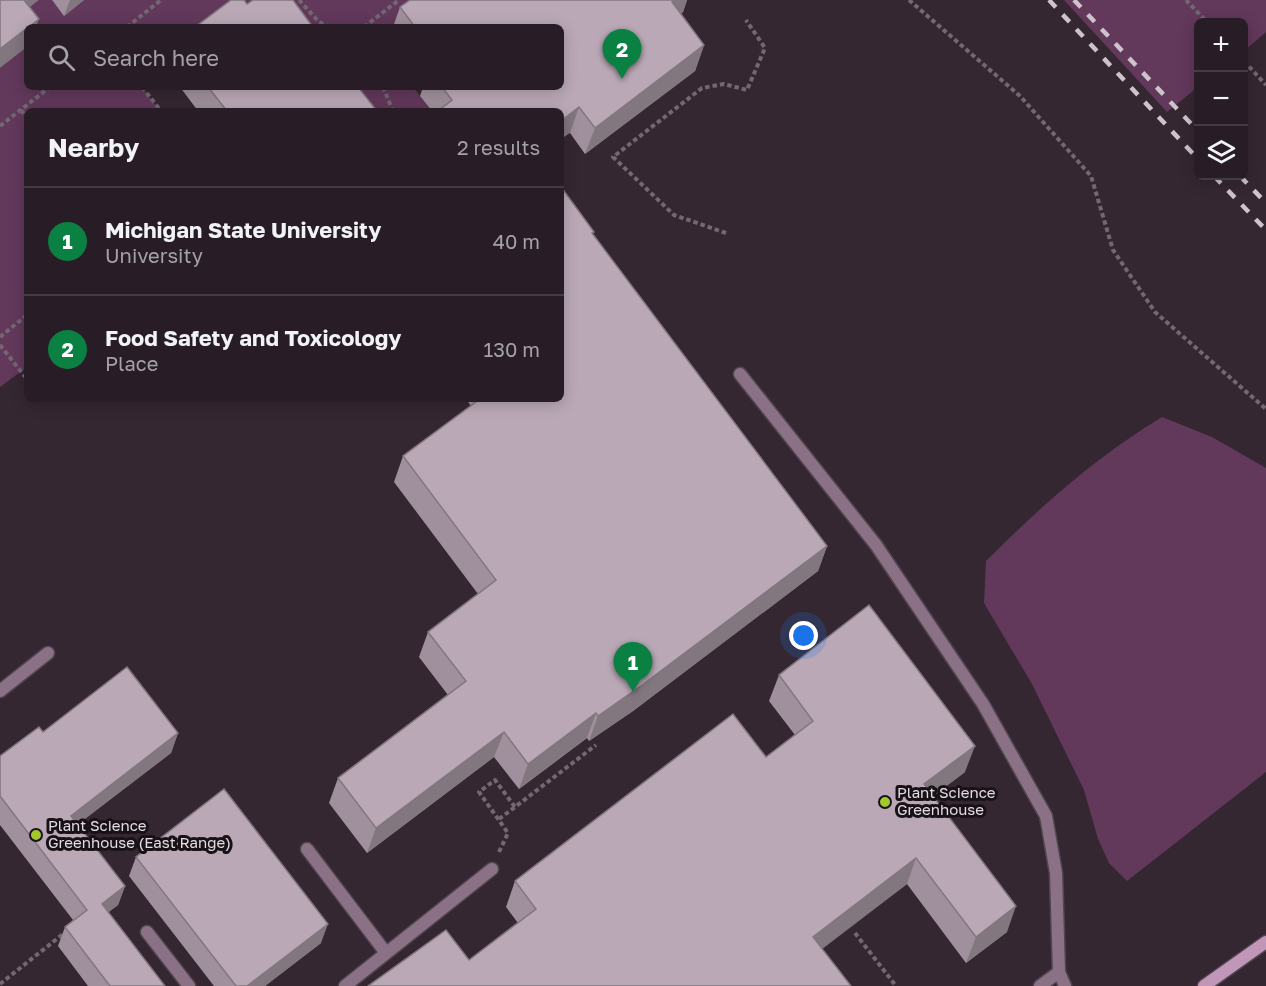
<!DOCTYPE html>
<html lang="en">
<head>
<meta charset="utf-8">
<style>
  :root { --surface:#281d26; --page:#30262e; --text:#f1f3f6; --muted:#a5a2a7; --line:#443b43; --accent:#0b8043 }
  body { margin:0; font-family:"Golos Text",sans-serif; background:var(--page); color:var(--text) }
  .controls { position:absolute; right:18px; top:18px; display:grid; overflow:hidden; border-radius:9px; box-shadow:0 3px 15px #0003 }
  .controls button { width:54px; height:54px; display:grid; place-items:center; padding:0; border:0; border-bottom:2px solid var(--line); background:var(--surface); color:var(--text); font:30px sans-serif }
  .you { position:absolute; left:804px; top:636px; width:21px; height:21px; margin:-15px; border:4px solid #fff; border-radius:50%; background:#1a73e8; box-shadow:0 0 0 9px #1a73e833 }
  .badge { display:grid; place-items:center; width:39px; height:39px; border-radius:50%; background:var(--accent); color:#fff; font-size:20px; font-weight:700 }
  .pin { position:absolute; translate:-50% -50px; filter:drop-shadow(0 2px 3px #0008) }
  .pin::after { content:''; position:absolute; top:32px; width:21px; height:18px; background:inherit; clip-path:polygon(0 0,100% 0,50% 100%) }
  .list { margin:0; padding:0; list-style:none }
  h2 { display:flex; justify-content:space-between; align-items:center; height:78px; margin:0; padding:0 24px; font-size:26px }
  h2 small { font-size:20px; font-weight:400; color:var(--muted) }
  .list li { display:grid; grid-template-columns:39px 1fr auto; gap:18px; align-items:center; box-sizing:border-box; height:108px; padding:0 24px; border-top:2px solid var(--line) }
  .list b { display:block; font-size:22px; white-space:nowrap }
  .list p { margin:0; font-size:20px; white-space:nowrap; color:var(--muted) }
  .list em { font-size:20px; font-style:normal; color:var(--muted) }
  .icon { flex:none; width:33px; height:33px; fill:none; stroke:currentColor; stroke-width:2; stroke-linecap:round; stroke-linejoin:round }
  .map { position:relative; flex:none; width:1266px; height:986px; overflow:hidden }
  .search { position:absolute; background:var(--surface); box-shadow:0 3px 15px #0003; left:24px; top:24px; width:540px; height:66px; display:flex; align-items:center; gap:15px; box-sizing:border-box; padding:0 21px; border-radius:9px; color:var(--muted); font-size:22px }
  .panel { position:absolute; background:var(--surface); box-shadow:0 3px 15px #0003; left:24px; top:108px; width:540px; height:294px; border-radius:9px }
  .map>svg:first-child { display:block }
  .green { fill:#62385b }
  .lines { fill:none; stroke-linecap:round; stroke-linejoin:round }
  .lane-casing { stroke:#51444e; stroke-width:15 }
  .secondary-casing { stroke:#51444e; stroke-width:15 }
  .path { stroke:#736771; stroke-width:4; stroke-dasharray:4.5 3; stroke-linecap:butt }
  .lane { stroke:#8a7185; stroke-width:12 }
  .secondary { stroke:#c097b8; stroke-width:12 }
  .rail { stroke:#cdc3cb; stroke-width:4.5; stroke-dasharray:10 10; stroke-linecap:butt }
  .wall { fill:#a0909d }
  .shaded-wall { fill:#82767f }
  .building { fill:#baa8b6; stroke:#82767f; stroke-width:1.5 }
  .poi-dot { fill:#a1c92a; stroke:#181217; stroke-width:2 }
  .labels { text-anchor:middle; stroke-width:6; stroke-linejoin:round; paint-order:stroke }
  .poi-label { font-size:15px; fill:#e4dbe2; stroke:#181217; text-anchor:start }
</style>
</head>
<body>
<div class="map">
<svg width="1266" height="986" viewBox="0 0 1266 986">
  <rect width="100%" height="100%" fill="#352732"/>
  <g class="green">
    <path d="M39,0H52L64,15L84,0H434L399,27H27L11,22Z"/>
    <path d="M1064,0H1266V32L1244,51V22H1198V87L1167,112Z"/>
    <path d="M27,47V87H142L160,111H27V367L0,387V68Z"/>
    <path d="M330,87H413L432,111H348Z"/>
    <path d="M1162,417L1212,437L1266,468V772L1127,881L1109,863L1098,839L1084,790L1032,684L984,603L986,561C1042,505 1095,458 1162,417Z"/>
  </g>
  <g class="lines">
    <g class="lane-casing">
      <g id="lane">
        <path d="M740,374L876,545L983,704L1046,816L1056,873L1059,972L1065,986"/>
        <path d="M0,691L48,653"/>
        <path d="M307,849L386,953"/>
        <path d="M147,932L189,986"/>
        <path d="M345,986L492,869"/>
        <path d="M1040,986L1059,972"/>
      </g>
    </g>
    <g class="secondary-casing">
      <path id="secondary" d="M1204,986L1266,942"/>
    </g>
    <g class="path">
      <path d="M299,0L319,22L330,27"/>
      <path d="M909,0L1020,96L1091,176L1113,250L1155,312L1266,409"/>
      <path d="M1186,0L1207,22"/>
      <path d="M127,27L161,0"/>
      <path d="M364,27L399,0"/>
      <path d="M1244,61L1266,85"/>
      <path d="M142,87L161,111"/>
      <path d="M383,87L393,111"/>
      <path d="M21,110L27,118"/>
      <path d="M0,126L50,87"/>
      <path d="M726,233L674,215L613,157L702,88L724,84L747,90L765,48L746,20"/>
      <path d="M0,337L27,315"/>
      <path d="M0,345L27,379"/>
      <path d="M499,819L515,807"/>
      <path d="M499,852L508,833L479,792L495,780L515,807L596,745"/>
      <path d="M855,933L896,986"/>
      <path d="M0,984L63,934"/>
    </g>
    <use href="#lane" class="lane"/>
    <use href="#secondary" class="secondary"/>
    <g class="rail">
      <path d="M1049,0L1198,159"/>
      <path d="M1074,0L1198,131"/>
      <path d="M1214,176L1266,230"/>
      <path d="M1240,176L1266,203"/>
    </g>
  </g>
  <g class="wall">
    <path d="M52,0H84L64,16Z"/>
    <path d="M410,0H687L683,12L681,14L704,45L695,71L585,154L570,133L561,111H432L420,96L423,87H561V27H393L400,7Z"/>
    <path d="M180,87H358L377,111H198Z"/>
    <path d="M593,235L827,546L818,571L633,711L589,741L587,738L519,789L494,757L367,853L329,803L338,778L448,695L419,657L428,632L478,594L394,482L403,456L471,406L466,399H561Z"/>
    <path d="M779,675L965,772L933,796L1007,932L966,963L907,884L822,948L469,960L518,923L506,907L515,881L766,757L795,735L769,701Z"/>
    <path d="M43,732L178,733L171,753L78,824L125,886L118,905L108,912L165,986H88L58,946L65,927L73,920L0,825V756Z"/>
    <path d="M136,857L321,943L265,986H214L129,876Z"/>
  </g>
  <g class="shaded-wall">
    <path d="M19,0H39L11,22Z"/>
    <path d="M70,0H84L64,16Z"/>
    <path d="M675,0H687L683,12L662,28L672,2Z"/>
    <path d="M39,19L36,27H29Z"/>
    <path d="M27,28V47L0,68V49Z"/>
    <path d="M704,45L695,71L585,154L595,128Z"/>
    <path d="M579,107L570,133L561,139V121Z"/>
    <path d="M827,546L818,571L633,711L589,741L598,716Z"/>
    <path d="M596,713L587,738L519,789L528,764Z"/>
    <path d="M504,732L494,757L367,853L376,828Z"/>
    <path d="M178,733L171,753L64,835L71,816Z"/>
    <path d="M975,746L965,772L915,810L924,784Z"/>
    <path d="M916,858L907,884L804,963L813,937Z"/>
    <path d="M125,886L118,905L95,923L102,904Z"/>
    <path d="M1016,906L1007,932L966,963L976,937Z"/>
    <path d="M328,924L321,943L265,986H247Z"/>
  </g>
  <g class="building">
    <path d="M0,0H24L39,19L29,27H27V28L0,49Z"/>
    <path d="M231,0H244L247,4L253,0H293L313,27H195Z"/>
    <path d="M410,0H675L672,2L704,45L595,128L579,107L561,121V111H438L452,100L442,87H561V27H415L400,7Z"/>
    <path d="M208,87H358L377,111H227Z"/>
    <path d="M561,191L562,193L564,191L594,232L592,233L827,546L642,685L598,716L596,713L528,764L504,732L376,828L338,778L466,681L428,632L496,580L403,456L480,399H561Z"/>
    <path d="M869,605L975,746L924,784L1016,906L976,937L916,858L813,937L851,986H368L446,930L469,960L536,909L515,881L733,714L766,757L813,721L779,675Z"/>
    <path d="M127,667L178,733L71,816L125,886L102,904L165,986H110L65,927L87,910L0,796V756L39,727L43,732Z"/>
    <path d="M224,789L328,924L247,986H236L136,857Z"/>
  </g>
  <g class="poi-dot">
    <circle cx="885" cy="802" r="6"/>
    <circle cx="36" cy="835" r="6"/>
  </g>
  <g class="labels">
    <g class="poi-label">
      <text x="897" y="798">Plant Science<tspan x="897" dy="17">Greenhouse</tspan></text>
      <text x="48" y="831">Plant Science<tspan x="48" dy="17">Greenhouse (East Range)</tspan></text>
    </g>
  </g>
</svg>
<div class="controls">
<button>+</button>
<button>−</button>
<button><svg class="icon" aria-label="layers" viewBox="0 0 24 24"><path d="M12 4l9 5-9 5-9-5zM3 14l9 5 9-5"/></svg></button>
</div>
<div class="you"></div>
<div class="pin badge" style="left:633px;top:692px">1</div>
<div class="pin badge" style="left:622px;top:79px">2</div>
<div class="search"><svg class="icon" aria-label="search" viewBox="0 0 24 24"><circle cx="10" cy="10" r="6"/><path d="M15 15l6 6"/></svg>Search here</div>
<section class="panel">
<h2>Nearby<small>2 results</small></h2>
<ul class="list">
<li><span class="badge">1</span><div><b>Michigan State University</b><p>University</p></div><em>40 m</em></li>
<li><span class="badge">2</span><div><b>Food Safety and Toxicology</b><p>Place</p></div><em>130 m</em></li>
</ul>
</section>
</div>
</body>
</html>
